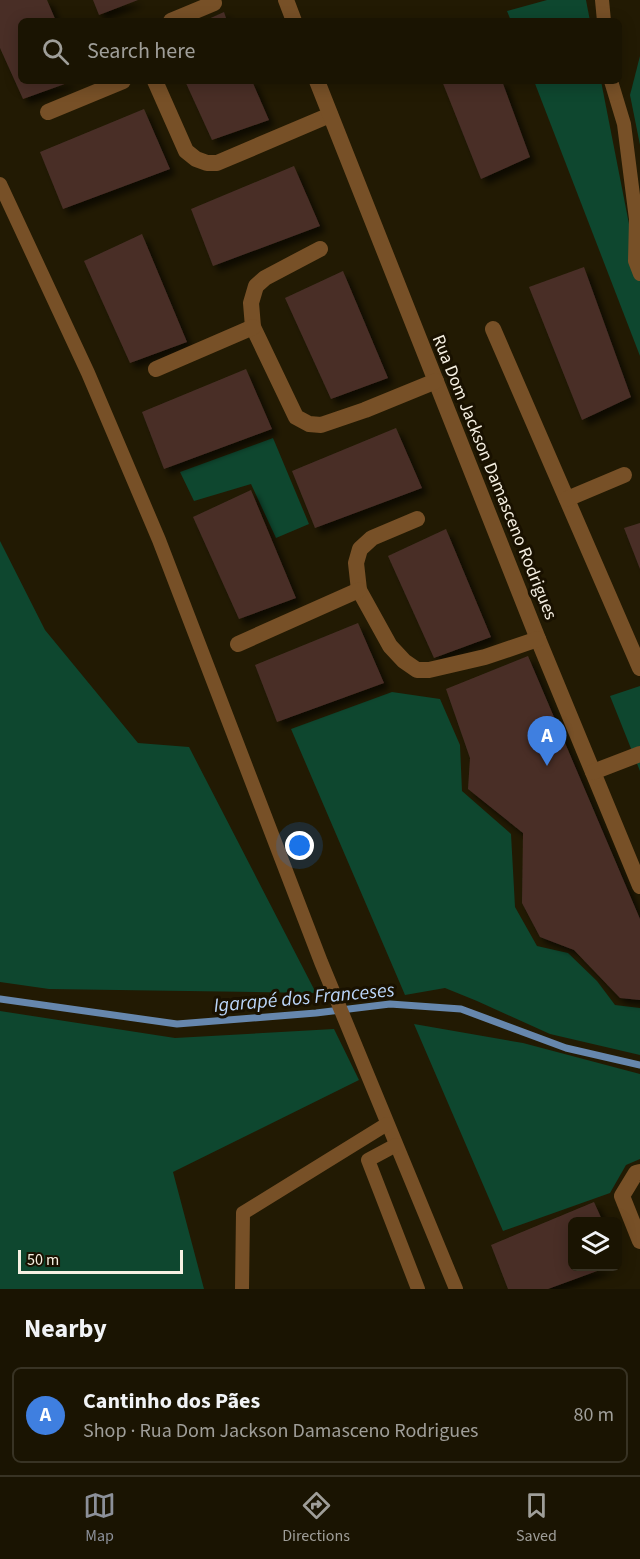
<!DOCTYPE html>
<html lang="en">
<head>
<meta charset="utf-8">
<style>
  :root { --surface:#1a1402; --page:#272111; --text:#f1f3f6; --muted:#9f9e99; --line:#383324; --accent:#8c9099 }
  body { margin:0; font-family:"Source Sans 3",sans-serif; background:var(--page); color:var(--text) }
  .controls { position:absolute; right:18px; bottom:18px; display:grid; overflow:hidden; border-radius:9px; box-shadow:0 3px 15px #0003 }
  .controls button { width:54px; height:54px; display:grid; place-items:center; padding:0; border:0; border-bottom:2px solid var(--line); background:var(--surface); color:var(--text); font:30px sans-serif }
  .scale { position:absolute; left:18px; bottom:15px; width:165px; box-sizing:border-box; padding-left:6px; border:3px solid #f6f0e2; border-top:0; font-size:16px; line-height:21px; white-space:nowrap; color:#f6f0e2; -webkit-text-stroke:4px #191100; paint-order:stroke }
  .you { position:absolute; left:300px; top:846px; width:21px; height:21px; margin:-15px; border:4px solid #fff; border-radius:50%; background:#1a73e8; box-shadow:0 0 0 9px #1a73e833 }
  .badge { display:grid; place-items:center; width:39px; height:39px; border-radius:50%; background:var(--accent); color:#fff; font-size:20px; font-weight:700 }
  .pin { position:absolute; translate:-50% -50px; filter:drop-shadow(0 2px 3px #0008) }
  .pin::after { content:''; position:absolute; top:32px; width:21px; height:18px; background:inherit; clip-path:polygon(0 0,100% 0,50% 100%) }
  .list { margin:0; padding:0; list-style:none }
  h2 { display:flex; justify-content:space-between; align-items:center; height:78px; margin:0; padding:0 24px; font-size:26px }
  h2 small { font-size:20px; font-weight:400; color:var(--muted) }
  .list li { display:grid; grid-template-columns:39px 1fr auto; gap:18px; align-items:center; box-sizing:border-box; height:96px; margin:0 12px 12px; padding:0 12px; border:2px solid var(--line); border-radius:9px }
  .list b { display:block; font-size:22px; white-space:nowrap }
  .list p { margin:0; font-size:20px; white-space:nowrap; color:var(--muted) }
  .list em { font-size:20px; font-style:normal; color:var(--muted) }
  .icon { flex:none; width:33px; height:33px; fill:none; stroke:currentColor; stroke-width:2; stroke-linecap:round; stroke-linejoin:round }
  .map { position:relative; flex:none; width:640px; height:1289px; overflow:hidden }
  .search { position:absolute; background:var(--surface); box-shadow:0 3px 15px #0003; left:18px; right:18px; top:18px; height:66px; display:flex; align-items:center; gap:15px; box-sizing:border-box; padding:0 21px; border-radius:9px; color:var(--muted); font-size:22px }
  .sheet { height:186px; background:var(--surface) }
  nav { display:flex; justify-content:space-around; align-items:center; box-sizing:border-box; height:84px; border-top:2px solid var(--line); background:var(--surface); font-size:16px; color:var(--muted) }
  nav a { display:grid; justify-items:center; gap:3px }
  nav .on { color:var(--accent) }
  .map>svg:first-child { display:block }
  .green { fill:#0e472f }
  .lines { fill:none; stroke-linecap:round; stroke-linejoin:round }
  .stream { stroke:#6687ad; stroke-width:7 }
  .building { fill:#482f28; filter:url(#shadow) }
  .service { stroke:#775027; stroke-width:14 }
  .minor { stroke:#775027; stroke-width:16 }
  .labels { text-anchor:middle; stroke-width:6; stroke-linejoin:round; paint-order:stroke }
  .street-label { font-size:18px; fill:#f6f0e2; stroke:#191100 }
  .water-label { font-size:20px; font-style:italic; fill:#bbd6f9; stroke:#191100 }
</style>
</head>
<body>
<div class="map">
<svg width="640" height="1289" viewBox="0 0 640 1289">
  <defs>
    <filter id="shadow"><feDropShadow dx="5.5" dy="5.5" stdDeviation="3" flood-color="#0009"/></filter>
  </defs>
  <rect width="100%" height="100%" fill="#221a03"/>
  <g class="green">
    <path d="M547,0H586L590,21H511L507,11Z"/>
    <path d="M640,56V145L630,95Z"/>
    <path d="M534,81H601L640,280V356Z"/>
    <path d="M273,438L309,524L276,538L251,484L194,501L180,472Z"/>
    <path d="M0,541L45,630L138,743L189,747L316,993L49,989L0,982Z"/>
    <path d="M640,686V771L610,696Z"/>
    <path d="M392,692L440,699L460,745L462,791L511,834L515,907L537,946L568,953L597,981L615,1005L640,1008V1055L550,1034L477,1001L445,988L405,995L291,729Z"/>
    <path d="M0,1011L175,1038L334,1029L359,1080L173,1172L204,1289H0Z"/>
    <path d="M414,1024L523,1043L640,1074V1159L626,1165L610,1193L503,1231Z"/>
  </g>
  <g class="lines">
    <path class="stream" d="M0,999L177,1024L316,1013L390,1004L461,1009L566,1048L640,1065"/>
  </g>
  <g class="building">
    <path d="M0,0H47L56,21H21V81H73L23,99L0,48Z"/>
    <path d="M93,0H138L99,15Z"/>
    <path d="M224,12L227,21H204Z"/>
    <path d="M185,81H252L269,120L212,140Z"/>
    <path d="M442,81H502L530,157L481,179Z"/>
    <path d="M144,109L170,169L63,209L40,152Z"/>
    <path d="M294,166L320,226L213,266L191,209Z"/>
    <path d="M142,234L187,342L130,363L84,261Z"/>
    <path d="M584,267L631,397L582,420L529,287Z"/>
    <path d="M343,271L388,378L331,399L285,298Z"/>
    <path d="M246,369L272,429L164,469L142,412Z"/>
    <path d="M396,428L422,488L315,528L292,471Z"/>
    <path d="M251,490L296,598L239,619L193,517Z"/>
    <path d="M640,523V569L624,528Z"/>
    <path d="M446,529L491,637L434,658L388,556Z"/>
    <path d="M358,623L384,683L277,722L255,665Z"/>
    <path d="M528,656L640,919V1000L620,998L574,950L540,937L522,903L523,833L468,789L470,758L446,689Z"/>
    <path d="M594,1202L603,1222H572V1266L608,1267L548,1289H508L491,1245Z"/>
  </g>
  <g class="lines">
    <g class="service">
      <path d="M602,0L604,21"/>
      <path d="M611,81L624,124L636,219L635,261L640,274"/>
      <path d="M0,184L88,373L159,540L321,962L456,1289"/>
      <path d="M396,1145L368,1160L418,1289"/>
      <path d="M242,1289L243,1213L387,1124"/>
    </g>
    <g class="minor">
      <path d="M286,0L294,21"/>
      <path d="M171,21L214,3"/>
      <path d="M155,81L186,151L196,159L207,163H217L330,115"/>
      <path d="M317,81L538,639L640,886"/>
      <path d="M48,112L123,81"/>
      <path d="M320,249L265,278L256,286L251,303L253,327L296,417L309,424L321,425L365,410L436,381"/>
      <path d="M493,329L640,668"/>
      <path d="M156,369L253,327"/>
      <path d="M567,499L624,475"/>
      <path d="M417,519L372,538L360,549L356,563L359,590L390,646L404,661L417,670H429L485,657L538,639"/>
      <path d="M238,644L359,590"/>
      <path d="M593,772L640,754"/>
      <path d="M640,1172L636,1173L622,1196L640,1241"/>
    </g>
  </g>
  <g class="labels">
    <g class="street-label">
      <text transform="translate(495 477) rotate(68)" y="6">Rua Dom Jackson Damasceno Rodrigues</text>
    </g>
    <g class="water-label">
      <text transform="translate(304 997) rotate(-5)" y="7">Igarapé dos Franceses</text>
    </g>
  </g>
</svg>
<div class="controls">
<button><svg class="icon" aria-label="layers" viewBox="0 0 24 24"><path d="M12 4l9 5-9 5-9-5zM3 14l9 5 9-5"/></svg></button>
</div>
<div class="scale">50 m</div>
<div class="you"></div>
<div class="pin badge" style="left:547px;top:766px;background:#3f7fe0">A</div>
<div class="search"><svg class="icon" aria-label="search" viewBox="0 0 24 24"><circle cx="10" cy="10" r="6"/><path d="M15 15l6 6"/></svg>Search here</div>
</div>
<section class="sheet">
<h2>Nearby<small></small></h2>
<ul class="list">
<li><span class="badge" style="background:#3f7fe0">A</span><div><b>Cantinho dos Pães</b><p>Shop · Rua Dom Jackson Damasceno Rodrigues</p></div><em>80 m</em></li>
</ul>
</section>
<nav>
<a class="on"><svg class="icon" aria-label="map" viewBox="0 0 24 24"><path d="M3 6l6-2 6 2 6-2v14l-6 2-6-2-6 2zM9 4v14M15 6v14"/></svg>Map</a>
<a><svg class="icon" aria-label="directions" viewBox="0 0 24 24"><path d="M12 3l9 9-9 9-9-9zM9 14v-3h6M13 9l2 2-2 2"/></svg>Directions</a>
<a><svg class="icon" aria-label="saved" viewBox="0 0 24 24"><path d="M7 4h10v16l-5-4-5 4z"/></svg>Saved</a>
</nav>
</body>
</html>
